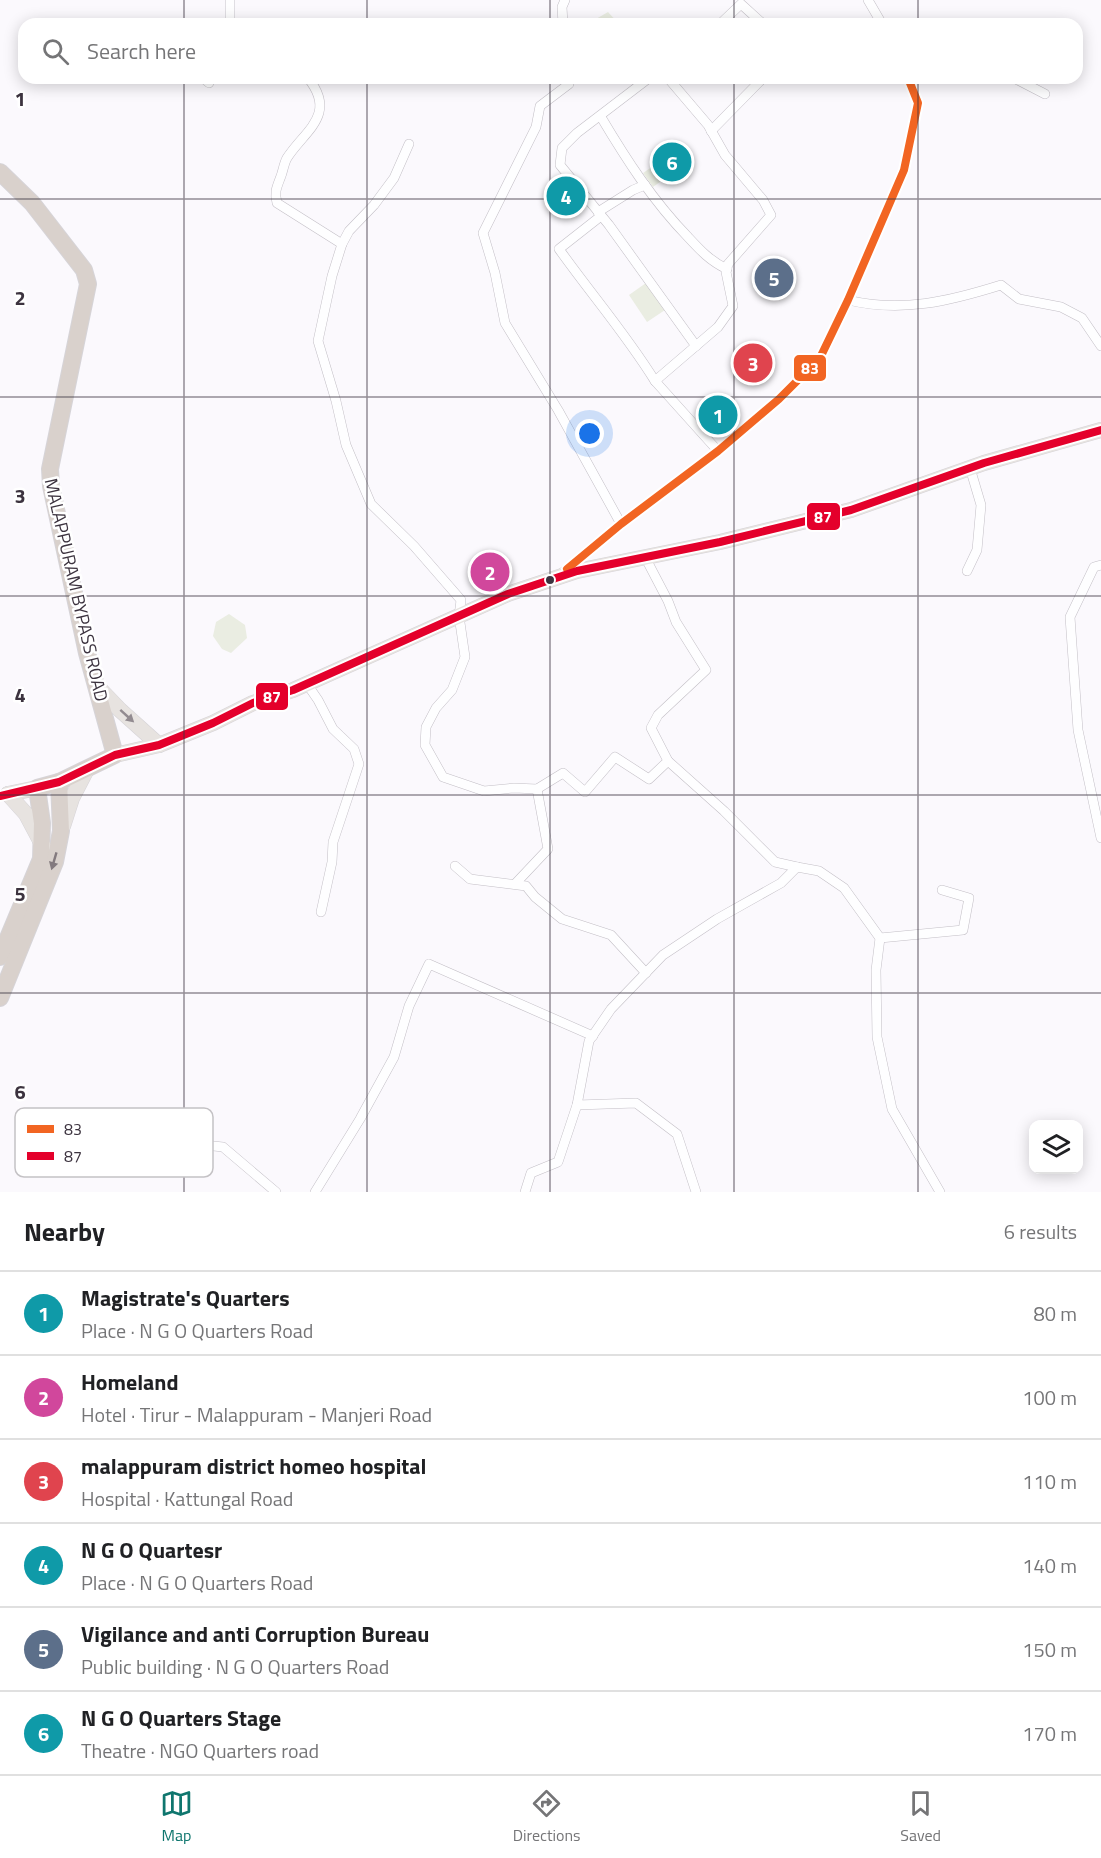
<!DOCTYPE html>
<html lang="en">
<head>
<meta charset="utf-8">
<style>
  :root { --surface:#fff; --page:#f6f6f6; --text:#202124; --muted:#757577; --line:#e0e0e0; --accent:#0f766e }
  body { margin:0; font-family:"Titillium Web",sans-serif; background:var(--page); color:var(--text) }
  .controls { position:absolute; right:18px; bottom:18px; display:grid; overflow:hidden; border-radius:12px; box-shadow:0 3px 15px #0003 }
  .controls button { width:54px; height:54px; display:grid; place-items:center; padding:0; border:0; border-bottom:2px solid var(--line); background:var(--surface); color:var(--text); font:30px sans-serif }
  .you { position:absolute; left:590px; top:434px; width:21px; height:21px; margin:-15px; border:4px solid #fff; border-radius:50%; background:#1a73e8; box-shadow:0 0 0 9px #1a73e833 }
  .badge { display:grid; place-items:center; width:39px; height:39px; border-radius:50%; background:var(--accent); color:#fff; font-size:20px; font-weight:700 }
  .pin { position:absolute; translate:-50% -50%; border:3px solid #fff; box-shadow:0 2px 6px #0006 }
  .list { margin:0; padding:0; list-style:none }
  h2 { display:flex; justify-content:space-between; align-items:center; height:78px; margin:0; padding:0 24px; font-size:26px }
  h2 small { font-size:20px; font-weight:400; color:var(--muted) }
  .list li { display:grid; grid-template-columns:39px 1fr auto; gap:18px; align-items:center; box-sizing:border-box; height:84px; padding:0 24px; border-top:2px solid var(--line) }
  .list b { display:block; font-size:22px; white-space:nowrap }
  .list p { margin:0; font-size:20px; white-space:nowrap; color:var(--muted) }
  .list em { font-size:20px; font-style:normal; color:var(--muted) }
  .icon { flex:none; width:33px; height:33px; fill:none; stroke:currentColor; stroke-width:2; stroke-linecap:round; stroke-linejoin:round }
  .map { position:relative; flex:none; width:1101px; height:1192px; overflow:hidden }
  .search { position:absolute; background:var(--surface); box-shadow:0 3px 15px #0003; left:18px; right:18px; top:18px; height:66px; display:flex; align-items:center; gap:15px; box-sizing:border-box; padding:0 21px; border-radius:18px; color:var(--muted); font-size:22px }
  .sheet { height:582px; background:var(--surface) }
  nav { display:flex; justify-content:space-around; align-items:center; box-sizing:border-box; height:84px; border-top:2px solid var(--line); background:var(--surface); font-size:16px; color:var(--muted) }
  nav a { display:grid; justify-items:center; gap:3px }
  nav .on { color:var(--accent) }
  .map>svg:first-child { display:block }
  .park { fill:#eaede2 }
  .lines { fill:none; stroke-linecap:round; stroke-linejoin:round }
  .street-casing { stroke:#c3bfc6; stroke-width:10 }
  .primary-casing { stroke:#d6d4d8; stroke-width:16 }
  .highway-casing { stroke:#d6d4d8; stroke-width:18 }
  .street { stroke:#fefeff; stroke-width:9 }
  .primary { stroke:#e7e3e0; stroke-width:15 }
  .highway { stroke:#d9d1cc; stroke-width:16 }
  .bus-1-casing { stroke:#fff; stroke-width:12 }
  .bus-2-casing { stroke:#fff; stroke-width:12 }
  .bus-1 { stroke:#f26522; stroke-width:8 }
  .bus-2 { stroke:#e4002b; stroke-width:8 }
  .oneway { fill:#928b90 }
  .oneway2 { fill:#837a7e }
  .grid { fill:none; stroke:#3c333f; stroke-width:1.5; stroke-opacity:0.55 }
  .bus-dot { fill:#3c333f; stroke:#fff; stroke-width:2 }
  .labels { text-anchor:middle; stroke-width:5; stroke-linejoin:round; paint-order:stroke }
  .street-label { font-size:18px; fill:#3c333f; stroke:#fff }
  .key { fill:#fff; stroke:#c4c2c5; stroke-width:1.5 }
  .key-label { font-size:16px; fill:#3c333f }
  .grid-label { font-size:20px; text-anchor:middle; font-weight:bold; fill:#3c333f; stroke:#fff; stroke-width:5; stroke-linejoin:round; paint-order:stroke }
  .line-badge { stroke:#fff; stroke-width:2 }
  .badge-label { font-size:16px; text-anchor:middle; font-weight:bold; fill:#fff }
</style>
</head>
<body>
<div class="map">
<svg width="1101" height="1192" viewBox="0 0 1101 1192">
  <rect width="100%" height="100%" fill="#fbf9fd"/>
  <g class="park">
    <path d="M608,12L619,24H595L596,19Z"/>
    <path d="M659,162L668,173L663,175L664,179L653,187L643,173Z"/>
    <path d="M646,283L665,310L647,322L629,295Z"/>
    <path d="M229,614L245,625L247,638L231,653L222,649L213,636L216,622Z"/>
  </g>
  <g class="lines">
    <g class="street-casing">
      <g id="street">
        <path d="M868,0L882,24"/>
        <path d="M230,24V0"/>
        <path d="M563,24L562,7L565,0"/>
        <path d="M720,24L741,4L763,24"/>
        <path d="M203,78L209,83"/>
        <path d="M308,78C338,115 304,131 287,158C284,163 283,171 281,176C277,187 274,191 277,203L342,244"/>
        <path d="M568,78L569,84L540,106L536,127L483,233L495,273L505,323L558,410L621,524"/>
        <path d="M649,78L577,133L562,148L560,165L609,225L696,346"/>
        <path d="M668,78L708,125L725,155L763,200L771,215L728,264L726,272L733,306L718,327L655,381L718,451"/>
        <path d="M1014,78L1045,94"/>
        <path d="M601,117C626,159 653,201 688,237C700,250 710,261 727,269"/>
        <path d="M711,131L763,78"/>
        <path d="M409,144L394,178L374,205L349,231L342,244L332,276L318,341L336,401L346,445L371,504L414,546L461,600L459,616L465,657L452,690L436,708L426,727L425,745L443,777L484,791L514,788L537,789L548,849L515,884"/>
        <path d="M598,212L633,190L645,185"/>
        <path d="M601,216L559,249C591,294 626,334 655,381"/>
        <path d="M848,300C902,313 950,301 1001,285L1019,299L1061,307L1082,318L1101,346"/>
        <path d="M1101,565L1094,567L1070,617L1078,730L1101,838"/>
        <path d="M967,571L977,550L981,505L970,468"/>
        <path d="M562,573L621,524L718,451L779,399L820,358L848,300L904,170L918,103L908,78"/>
        <path d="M307,684L318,700L333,729L354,749L359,764L333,842L332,862L321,912"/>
        <path d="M668,761L724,811L775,862L797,867"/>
        <path d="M537,789L563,773L585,792L615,757L649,779L668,761L651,728L658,715L706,670L676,622L668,601L645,557"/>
        <path d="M455,866L470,879L526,886L535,897L562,919L611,935L646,973"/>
        <path d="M880,938L963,930L969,898L942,890"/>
        <path d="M577,1105L636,1103L677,1134L696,1192"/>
        <path d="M68,1133L101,1134L223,1147L276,1192"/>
        <path d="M315,1192L360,1119L394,1057L409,1006L429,964L593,1036"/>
        <path d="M525,1192L531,1173L558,1162L577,1105L589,1041L611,1009L663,955L717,919L781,883L797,867L819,871L844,888L880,938L876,970L877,1037L892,1109L940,1192"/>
      </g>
    </g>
    <g class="primary-casing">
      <g id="primary">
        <path d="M96,685L120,710L159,745"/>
        <path d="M115,755L159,745L213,723L253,703L293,690L508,594L577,571L720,542L851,510L984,463L1101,430"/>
        <path d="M8,794L26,814L43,846"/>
        <path d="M8,794L37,788"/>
        <path d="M63,826L72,798L87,769"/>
      </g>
    </g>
    <g class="highway-casing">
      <g id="highway">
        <path d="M0,172L32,203L84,270L88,284L50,469L51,486L87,653L115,755L59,782L37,788L42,823L41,859L0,957"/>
        <path d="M0,998L55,862L61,831L59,782"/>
      </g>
    </g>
    <use href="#street" class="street"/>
    <use href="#primary" class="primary"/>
    <use href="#highway" class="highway"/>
    <g class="bus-1-casing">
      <path id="bus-1" d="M567,569L621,524L718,451L779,399L820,358L848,300L904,170L918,103L908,78"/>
    </g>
    <g class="bus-2-casing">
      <path id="bus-2" d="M0,796L59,782L115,755L159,745L213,723L253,703L293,690L508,594L577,571L720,542L851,510L984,463L1101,430"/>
    </g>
    <use href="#bus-1" class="bus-1"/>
    <use href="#bus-2" class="bus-2"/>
  </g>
  <defs><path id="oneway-solid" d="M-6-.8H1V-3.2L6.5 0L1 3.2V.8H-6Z" transform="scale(1.5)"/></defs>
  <use class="oneway" href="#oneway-solid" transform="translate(127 716) rotate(42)"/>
  <use class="oneway2" href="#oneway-solid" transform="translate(54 861) rotate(106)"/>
  <path class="grid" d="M184,0V24M367,0V24M550,0V24M734,0V24M918,0V24M184,78V1192M367,78V1192M550,78V1192M734,78V1192M918,78V1192M0,199H1101M0,397H1101M0,596H1101M0,795H1101M0,993H1101"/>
  <circle class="bus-dot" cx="550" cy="580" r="5"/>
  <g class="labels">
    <g class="street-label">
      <text transform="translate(76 590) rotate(77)" y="6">MALAPPURAM BYPASS ROAD</text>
    </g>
  </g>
  <rect x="15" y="1108" width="198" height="69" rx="9" class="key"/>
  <rect x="27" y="1125" width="27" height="8" fill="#f26522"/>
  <rect x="27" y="1152" width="27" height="8" fill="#e4002b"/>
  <g class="key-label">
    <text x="64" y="1135">83</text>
    <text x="64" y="1162">87</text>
  </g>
  <g class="grid-label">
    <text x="20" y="106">1</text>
    <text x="20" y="305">2</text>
    <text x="20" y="503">3</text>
    <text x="20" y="702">4</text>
    <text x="20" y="901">5</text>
    <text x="20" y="1099">6</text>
  </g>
  <g class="line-badge">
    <rect x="793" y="354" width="34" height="28" rx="6" fill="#f26522"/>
    <rect x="806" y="502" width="35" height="29" rx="6" fill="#e4002b"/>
    <rect x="255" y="682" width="34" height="29" rx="6" fill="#e4002b"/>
  </g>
  <g class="badge-label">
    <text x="810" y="374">83</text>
    <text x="823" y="523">87</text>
    <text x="272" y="703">87</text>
  </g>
</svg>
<div class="controls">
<button><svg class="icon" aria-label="layers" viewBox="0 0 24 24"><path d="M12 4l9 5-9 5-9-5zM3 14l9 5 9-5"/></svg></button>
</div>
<div class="you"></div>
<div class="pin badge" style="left:718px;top:415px;background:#0f9aa8">1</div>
<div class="pin badge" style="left:490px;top:572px;background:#d1479c">2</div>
<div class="pin badge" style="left:753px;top:363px;background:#e0444e">3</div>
<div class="pin badge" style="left:566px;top:196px;background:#0f9aa8">4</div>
<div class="pin badge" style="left:774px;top:278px;background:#5c6f8a">5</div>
<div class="pin badge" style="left:672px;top:162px;background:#0f9aa8">6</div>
<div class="search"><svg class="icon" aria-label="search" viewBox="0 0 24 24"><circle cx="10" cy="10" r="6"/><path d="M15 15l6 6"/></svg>Search here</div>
</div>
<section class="sheet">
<h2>Nearby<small>6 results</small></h2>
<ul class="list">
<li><span class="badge" style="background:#0f9aa8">1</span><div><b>Magistrate's Quarters</b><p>Place · N G O Quarters Road</p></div><em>80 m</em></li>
<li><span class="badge" style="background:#d1479c">2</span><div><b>Homeland</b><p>Hotel · Tirur - Malappuram - Manjeri Road</p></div><em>100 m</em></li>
<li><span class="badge" style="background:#e0444e">3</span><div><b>malappuram district homeo hospital</b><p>Hospital · Kattungal Road</p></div><em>110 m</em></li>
<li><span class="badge" style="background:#0f9aa8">4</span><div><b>N G O Quartesr</b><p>Place · N G O Quarters Road</p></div><em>140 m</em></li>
<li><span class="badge" style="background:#5c6f8a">5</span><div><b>Vigilance and anti Corruption Bureau</b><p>Public building · N G O Quarters Road</p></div><em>150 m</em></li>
<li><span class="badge" style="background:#0f9aa8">6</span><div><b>N G O Quarters Stage</b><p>Theatre · NGO Quarters road</p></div><em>170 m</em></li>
</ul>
</section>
<nav>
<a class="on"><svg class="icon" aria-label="map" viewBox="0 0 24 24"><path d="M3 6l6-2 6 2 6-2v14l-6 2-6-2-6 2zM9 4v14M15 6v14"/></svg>Map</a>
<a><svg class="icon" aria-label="directions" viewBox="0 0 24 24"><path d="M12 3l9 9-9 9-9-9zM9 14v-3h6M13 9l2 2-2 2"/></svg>Directions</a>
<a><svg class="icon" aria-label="saved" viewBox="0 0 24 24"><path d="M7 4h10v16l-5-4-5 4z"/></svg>Saved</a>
</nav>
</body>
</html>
